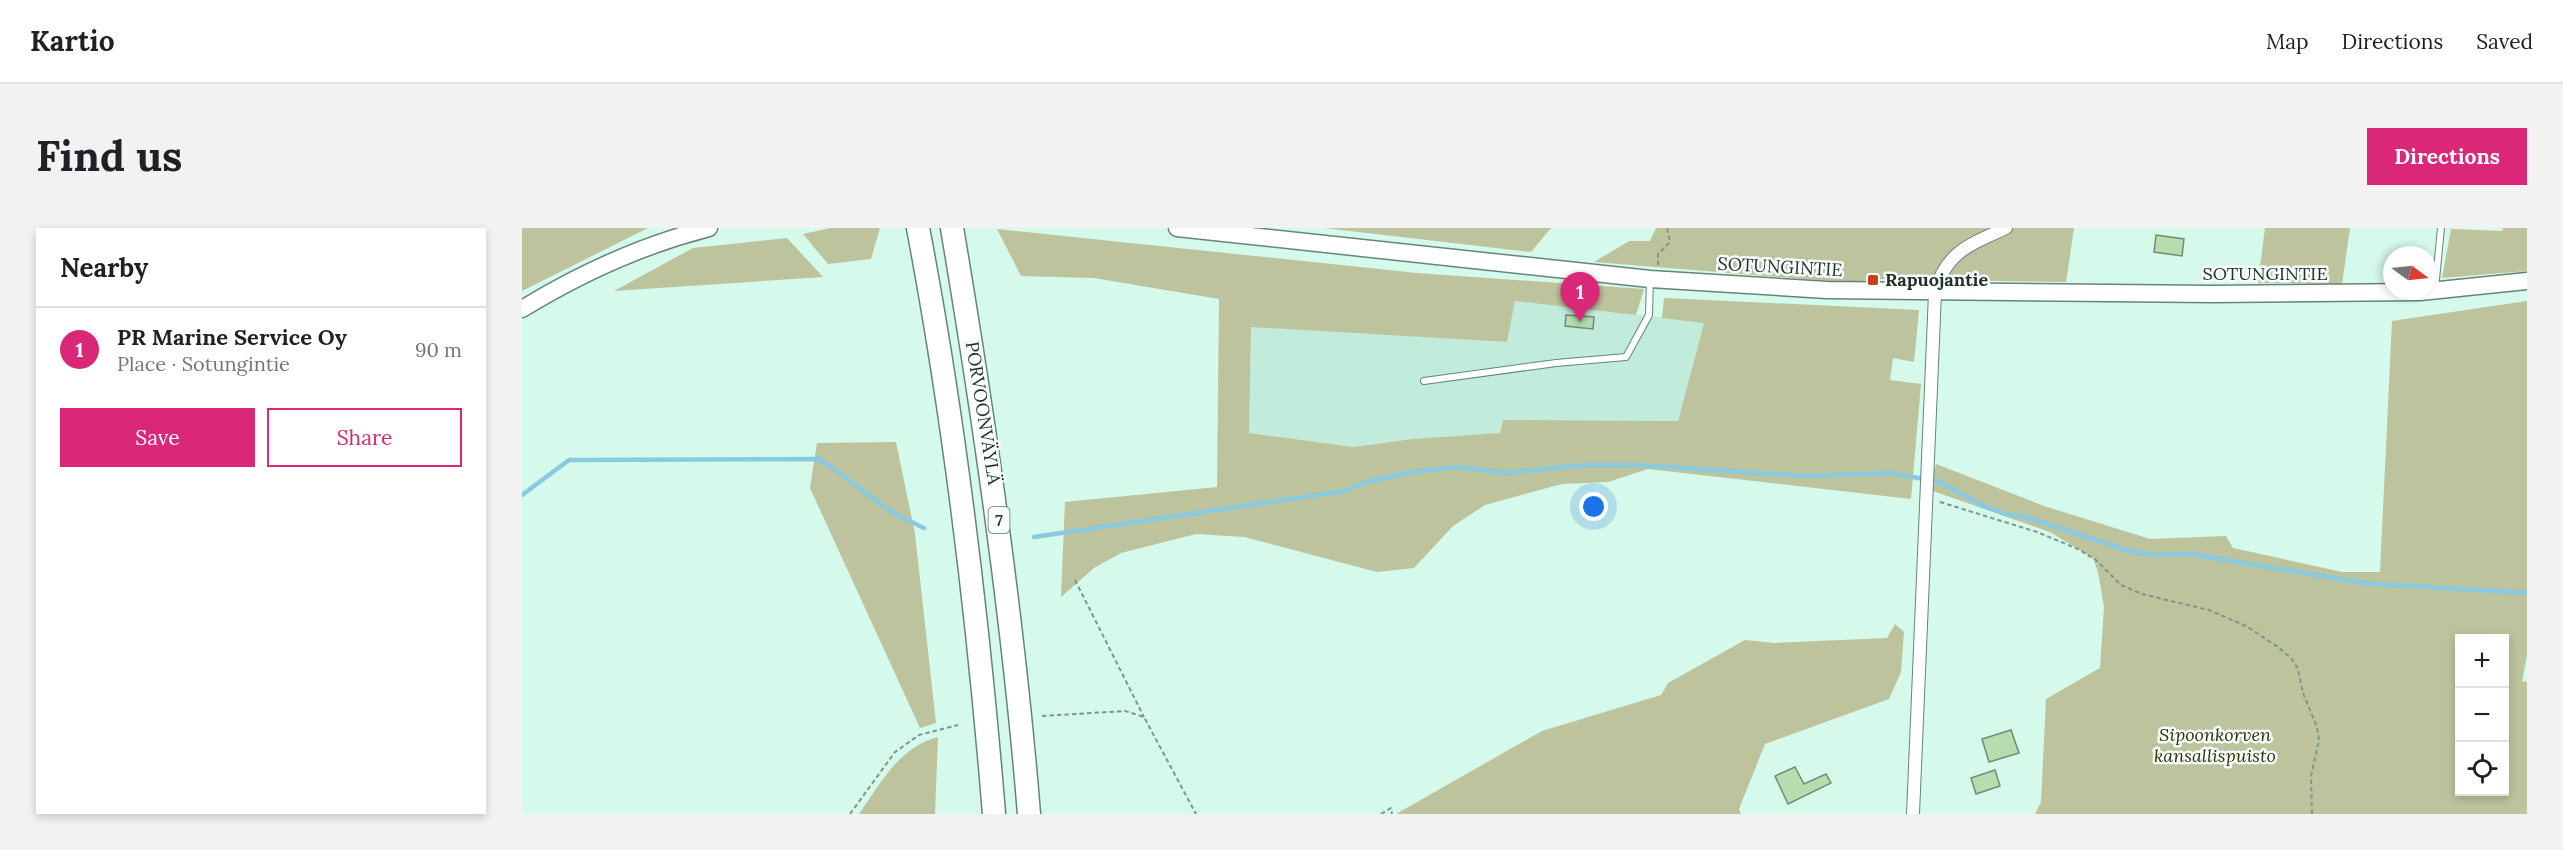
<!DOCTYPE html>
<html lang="en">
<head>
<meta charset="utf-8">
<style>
  :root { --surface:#fff; --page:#f2f2f2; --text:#202124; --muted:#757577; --line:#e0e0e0; --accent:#db2777 }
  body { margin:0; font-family:Lora,serif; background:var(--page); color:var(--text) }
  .controls { position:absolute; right:18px; bottom:18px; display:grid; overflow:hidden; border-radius:0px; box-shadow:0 3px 9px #0003 }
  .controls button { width:54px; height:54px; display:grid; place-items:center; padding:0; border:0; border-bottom:2px solid var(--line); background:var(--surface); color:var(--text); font:30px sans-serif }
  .compass { position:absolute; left:1861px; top:18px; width:54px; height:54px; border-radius:50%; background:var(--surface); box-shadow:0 3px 9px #0003; rotate:105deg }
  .you { position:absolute; left:1072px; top:279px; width:21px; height:21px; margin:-15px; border:4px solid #fff; border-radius:50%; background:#1a73e8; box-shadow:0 0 0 9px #1a73e833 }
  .badge { display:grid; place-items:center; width:39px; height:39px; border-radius:50%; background:var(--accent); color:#fff; font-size:20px; font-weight:700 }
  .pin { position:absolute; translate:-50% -50px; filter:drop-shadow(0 2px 3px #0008) }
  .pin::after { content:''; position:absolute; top:32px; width:21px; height:18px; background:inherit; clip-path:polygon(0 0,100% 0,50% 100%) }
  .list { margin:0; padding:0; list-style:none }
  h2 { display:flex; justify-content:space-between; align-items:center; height:78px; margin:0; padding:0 24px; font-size:26px }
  h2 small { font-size:20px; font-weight:400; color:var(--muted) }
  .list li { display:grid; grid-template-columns:39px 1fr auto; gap:18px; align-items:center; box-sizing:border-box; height:84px; padding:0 24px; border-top:2px solid var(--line) }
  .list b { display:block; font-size:22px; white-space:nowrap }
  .list p { margin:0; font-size:20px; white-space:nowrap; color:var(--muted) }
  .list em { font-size:20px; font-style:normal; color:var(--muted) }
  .actions { display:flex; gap:12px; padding:18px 24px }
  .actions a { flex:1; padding:14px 0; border:2px solid var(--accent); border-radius:0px; text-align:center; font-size:21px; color:var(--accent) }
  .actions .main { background:var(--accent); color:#fff }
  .icon { flex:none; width:33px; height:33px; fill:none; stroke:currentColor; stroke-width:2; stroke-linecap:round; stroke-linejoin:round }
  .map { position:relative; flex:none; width:2005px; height:586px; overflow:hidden; border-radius:0px }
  header { display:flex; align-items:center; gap:36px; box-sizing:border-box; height:84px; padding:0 30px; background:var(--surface); border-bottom:2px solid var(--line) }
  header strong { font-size:28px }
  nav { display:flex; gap:33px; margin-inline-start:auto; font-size:21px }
  .intro { display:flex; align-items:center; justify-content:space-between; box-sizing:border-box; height:144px; padding:0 36px }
  h1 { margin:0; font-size:42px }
  .button { padding:15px 27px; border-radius:0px; background:var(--accent); color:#fff; font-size:21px; font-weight:700 }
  main { display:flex; gap:36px; padding:0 36px }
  aside { flex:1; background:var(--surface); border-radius:0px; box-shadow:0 3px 9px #0003 }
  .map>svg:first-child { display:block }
  .built { fill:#c1ecdb }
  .green { fill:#bcc39d; fill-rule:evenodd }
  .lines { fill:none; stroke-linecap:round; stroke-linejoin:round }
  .stream { stroke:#89cae1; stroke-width:4.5 }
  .building { fill:#b5ddb0; stroke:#768a73; stroke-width:1.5 }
  .lane-casing { stroke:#658579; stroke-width:8 }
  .street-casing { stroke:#658579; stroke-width:14 }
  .secondary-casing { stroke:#658579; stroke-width:19 }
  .highway-casing { stroke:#658579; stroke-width:25 }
  .path { stroke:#7e978d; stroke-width:2; stroke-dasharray:4.5 3; stroke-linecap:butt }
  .lane { stroke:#fff; stroke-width:6 }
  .street { stroke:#fff; stroke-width:12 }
  .secondary { stroke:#fff; stroke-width:16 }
  .highway { stroke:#fff; stroke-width:22 }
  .poi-dot { fill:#c93f1b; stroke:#f7fefb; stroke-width:2 }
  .labels { text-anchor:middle; stroke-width:5; stroke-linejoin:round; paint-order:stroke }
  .shield { fill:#f7fefb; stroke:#626e69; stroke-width:1.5 }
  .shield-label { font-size:16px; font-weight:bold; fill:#22302a }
  .street-label { font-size:18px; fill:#22302a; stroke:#f7fefb }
  .poi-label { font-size:18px; font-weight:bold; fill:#22302a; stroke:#f7fefb; text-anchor:start }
  .park-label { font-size:18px; font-style:italic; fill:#2e3207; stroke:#f7fefb }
</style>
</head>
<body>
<header>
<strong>Kartio</strong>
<nav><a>Map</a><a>Directions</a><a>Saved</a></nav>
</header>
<div class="intro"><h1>Find us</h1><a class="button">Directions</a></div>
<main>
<aside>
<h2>Nearby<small></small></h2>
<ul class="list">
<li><span class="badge">1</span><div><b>PR Marine Service Oy</b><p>Place · Sotungintie</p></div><em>90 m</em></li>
</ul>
<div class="actions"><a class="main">Save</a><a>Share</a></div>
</aside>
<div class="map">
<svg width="2005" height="586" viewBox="0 0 2005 586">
  <rect width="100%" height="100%" fill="#d5f9ea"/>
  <path class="built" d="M993,73L1182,94L1156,193L981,192L978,205L890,211L832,219L727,205L729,98L985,114Z"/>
  <g class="green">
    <path d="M0,0H126L0,63Z"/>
    <path d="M309,0H358L349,31L306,36L281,6Z"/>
    <path d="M802,0H1029L1009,24Z"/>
    <path d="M1134,0H1552L1544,54L1350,51L1333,55L1072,34L1107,13H1128Z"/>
    <path d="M1743,0H1828L1820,56L1736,55Z"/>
    <path d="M1981,0H2005V43L1920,50L1929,1L1980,3Z"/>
    <path d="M475,1L895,45L1122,61L1114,87L993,73L985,114L729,99L727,205L832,219L890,211L978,205L981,192L1156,193L1182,95L1140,90L1142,70L1397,82L1392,134L1371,130L1368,152L1399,156L1389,271L1126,241L1086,254L1040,256L963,277L931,298L892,340L855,344L722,309L674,306L599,325L572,340L539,369L543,274L695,259L697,71L572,50L499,48Z"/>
    <path d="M265,10L301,49L92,63L171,20Z"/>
    <path d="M2005,73V428L2000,453L2005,454V586H1513L1519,574L1524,471L1578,440L1582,379L1576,344L1571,330L1528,304L1408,262L1414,236L1522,278L1628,311L1704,308L1711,320L1820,344H1858L1870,93ZM1938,410H1982V564H1938Z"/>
    <path d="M374,214L393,306L414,495L398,500L288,260L295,215Z"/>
    <path d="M1373,396L1382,404L1379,444L1367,471L1243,516L1217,581L1219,586H874L1020,503L1139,467L1146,455L1223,412L1252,415L1365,410Z"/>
    <path d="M416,509L413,586H337C359,555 377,519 416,509Z"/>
  </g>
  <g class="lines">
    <g class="stream">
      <path d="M0,267L47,232L298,231L371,285L402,300"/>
      <path d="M512,309L823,263L844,254L889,244L937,239L984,245L1062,237H1116L1282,248L1369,245L1418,254L1461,278L1486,287L1504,289L1607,323L1632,327L1668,326L1841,355L2005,365"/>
    </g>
  </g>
  <g class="building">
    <path d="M1634,7L1662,11L1660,28L1632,24Z"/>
    <path d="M1044,87L1072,89L1071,101L1043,98Z"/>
    <path d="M1489,502L1497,525L1467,534L1460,511Z"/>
    <path d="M1273,539L1282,556L1304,546L1309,555L1266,576L1253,548Z"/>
    <path d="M1473,542L1478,558L1454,566L1449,550Z"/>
  </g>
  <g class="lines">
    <g class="lane-casing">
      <g id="lane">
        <path d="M1913,62L1919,0"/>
        <path d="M902,153L1034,135L1104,129L1127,87L1128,51"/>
      </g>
    </g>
    <g class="street-casing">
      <path id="street" d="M1391,586L1413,65C1423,24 1449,16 1484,0"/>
    </g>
    <g class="secondary-casing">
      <g id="secondary">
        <path d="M655,0L1128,51L1305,62L1690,66L1898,64L2005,53"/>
        <path d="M0,81C59,45 120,17 187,0"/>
      </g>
    </g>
    <g class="highway-casing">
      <g id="highway">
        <path d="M396,0C433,194 456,389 472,586"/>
        <path d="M430,0C463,195 491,388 507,586"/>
      </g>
    </g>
    <g class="path">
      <path d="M1136,37V26L1148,14L1145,0"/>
      <path d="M1418,274L1515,304L1556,321L1574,332L1599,357L1620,366L1687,382L1724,398L1756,419L1770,431L1776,441L1781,465L1795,499L1797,512L1789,548L1790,586"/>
      <path d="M553,352L622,489"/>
      <path d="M520,488L603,483L622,489L674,586"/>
      <path d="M328,586L373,524L397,507L436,497"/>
      <path d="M859,586L869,580L870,586"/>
    </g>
    <use href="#lane" class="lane"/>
    <use href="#street" class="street"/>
    <use href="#secondary" class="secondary"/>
    <use href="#highway" class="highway"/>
  </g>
  <rect class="poi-dot" x="1345" y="46" width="12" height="12" rx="3"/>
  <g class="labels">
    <rect class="shield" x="466.5" y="279" width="21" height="26" rx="4.5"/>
    <g class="shield-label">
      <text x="477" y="298">7</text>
    </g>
    <g class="street-label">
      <text transform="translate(1258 39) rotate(3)" y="6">SOTUNGINTIE</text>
      <text x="1743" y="52">SOTUNGINTIE</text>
      <text transform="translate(461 185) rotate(81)" y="6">PORVOONVÄYLÄ</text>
    </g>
    <g class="poi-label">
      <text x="1363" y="58">Rapuojantie</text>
    </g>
    <g class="park-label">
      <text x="1693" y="513">Sipoonkorven<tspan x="1693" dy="21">kansallispuisto</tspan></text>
    </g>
  </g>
</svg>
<div class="controls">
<button>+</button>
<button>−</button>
<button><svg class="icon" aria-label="locate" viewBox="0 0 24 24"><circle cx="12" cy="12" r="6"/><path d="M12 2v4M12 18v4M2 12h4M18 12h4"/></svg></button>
</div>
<svg class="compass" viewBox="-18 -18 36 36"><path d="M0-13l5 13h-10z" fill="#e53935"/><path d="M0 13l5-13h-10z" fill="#757577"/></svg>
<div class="you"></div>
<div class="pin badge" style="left:1058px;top:94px">1</div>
</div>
</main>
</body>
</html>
